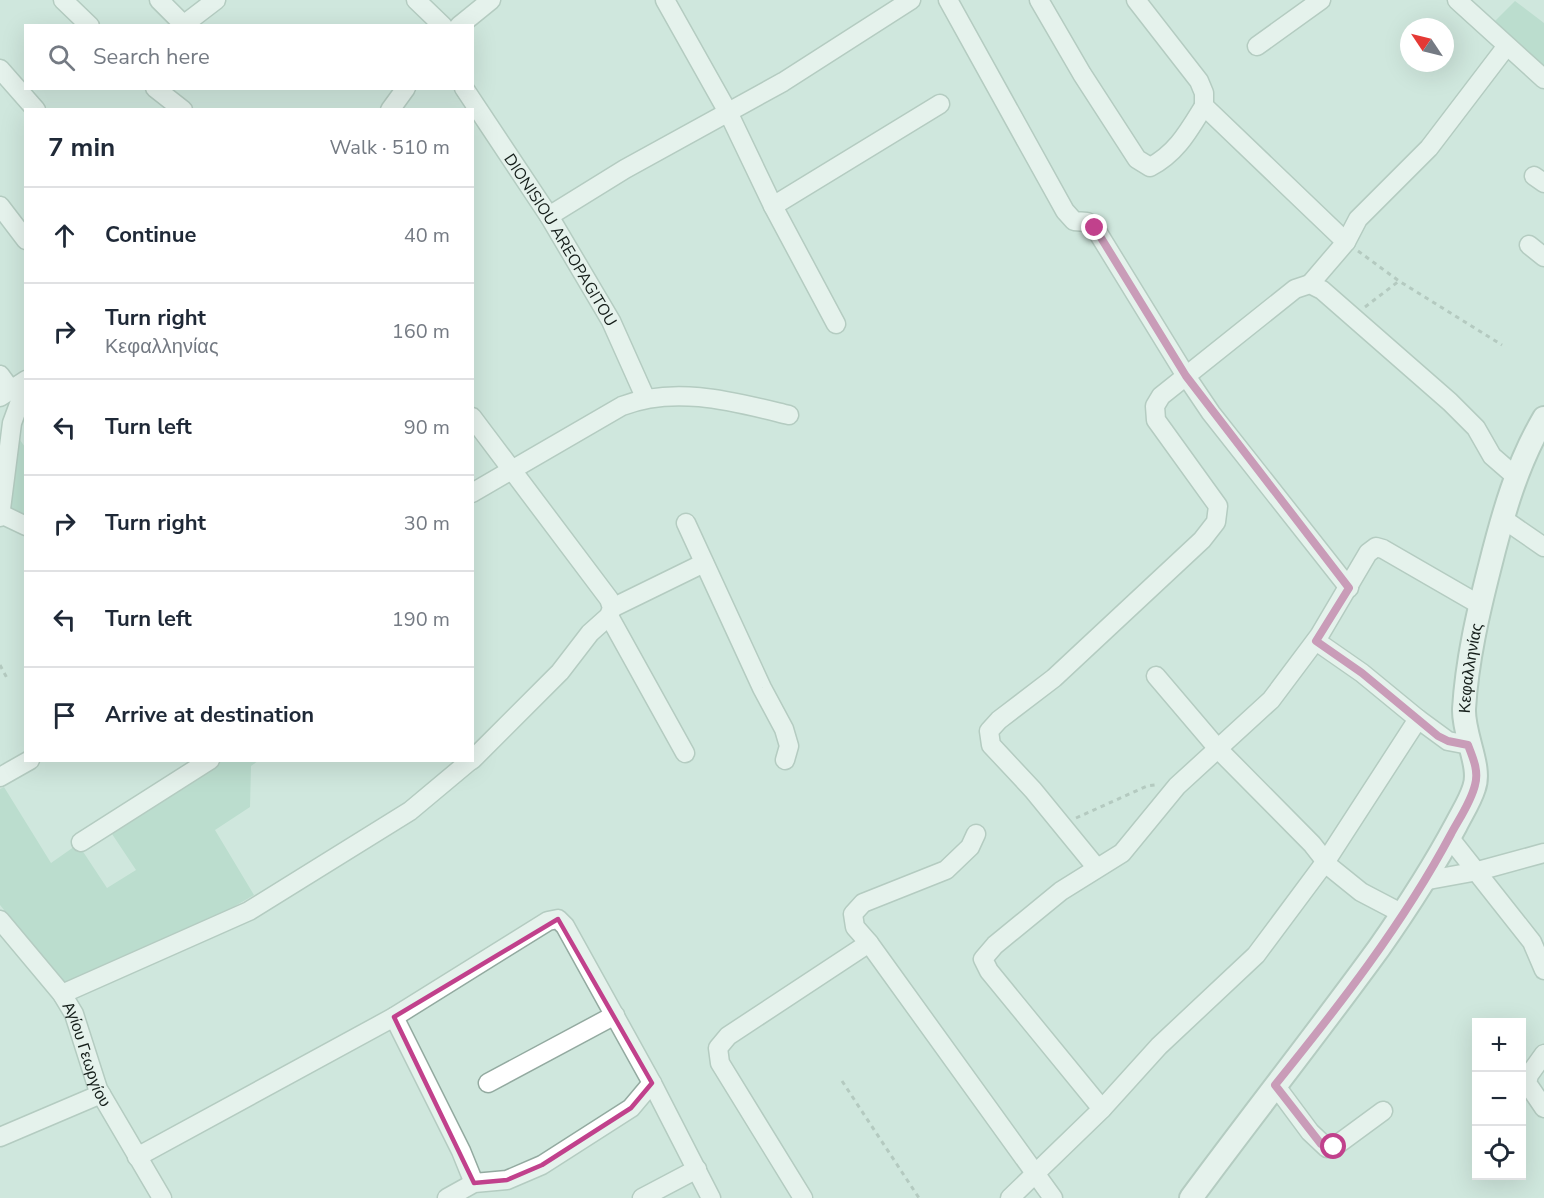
<!DOCTYPE html>
<html lang="en">
<head>
<meta charset="utf-8">
<style>
  :root { --surface:#fff; --page:#f2f2f3; --text:#1f2937; --muted:#747a83; --line:#e0e1e3 }
  body { margin:0; font-family:"Nunito Sans",sans-serif; background:var(--page); color:var(--text) }
  .controls { position:absolute; right:18px; bottom:18px; display:grid; overflow:hidden; border-radius:0px; box-shadow:0 6px 24px #0002 }
  .controls button { width:54px; height:54px; display:grid; place-items:center; padding:0; border:0; border-bottom:2px solid var(--line); background:var(--surface); color:var(--text); font:30px sans-serif }
  .compass { position:absolute; left:1400px; top:18px; width:54px; height:54px; border-radius:50%; background:var(--surface); box-shadow:0 6px 24px #0002; rotate:305deg }
  .stop { position:absolute; width:18px; height:18px; margin:-14px; border:4px solid #c1418c; border-radius:50%; background:#fff }
  .stop.end { background:#c1418c; border-color:#fff; box-shadow:0 2px 6px #0008 }
  .list { margin:0; padding:0; list-style:none }
  h2 { display:flex; justify-content:space-between; align-items:center; height:78px; margin:0; padding:0 24px; font-size:26px }
  h2 small { font-size:20px; font-weight:400; color:var(--muted) }
  .list li { display:grid; grid-template-columns:39px 1fr auto; gap:18px; align-items:center; box-sizing:border-box; height:96px; padding:0 24px; border-top:2px solid var(--line) }
  .list b { display:block; font-size:22px; white-space:nowrap }
  .list p { margin:0; font-size:20px; white-space:nowrap; color:var(--muted) }
  .list em { font-size:20px; font-style:normal; color:var(--muted) }
  .icon { flex:none; width:33px; height:33px; fill:none; stroke:currentColor; stroke-width:2; stroke-linecap:round; stroke-linejoin:round }
  .map { position:relative; flex:none; width:1544px; height:1198px; overflow:hidden }
  .search { position:absolute; background:var(--surface); box-shadow:0 6px 24px #0002; left:24px; top:24px; width:450px; height:66px; display:flex; align-items:center; gap:15px; box-sizing:border-box; padding:0 21px; border-radius:0px; color:var(--muted); font-size:22px }
  .panel { position:absolute; background:var(--surface); box-shadow:0 6px 24px #0002; left:24px; top:108px; width:450px; height:654px; border-radius:0px }
  .map>svg:first-child { display:block }
  .green { fill:#a2d0bd }
  .lines { fill:none; stroke-linecap:round; stroke-linejoin:round }
  .minor-casing { stroke:#93aaa0; stroke-width:21 }
  .tertiary-casing { stroke:#93aaa0; stroke-width:26 }
  .path { stroke:#93a69e; stroke-width:3; stroke-dasharray:4.5 4.5; stroke-linecap:butt }
  .minor { stroke:#fff; stroke-width:18 }
  .tertiary { stroke:#fff; stroke-width:22 }
  .route { stroke:#c1418c; stroke-width:8 }
  .marked { fill:none; stroke:#c1418c; stroke-width:4.5; stroke-linejoin:round }
  .labels { text-anchor:middle; stroke-width:4.5; stroke-linejoin:round; paint-order:stroke }
  .street-label { font-size:16px; fill:#151e1a; stroke:#cfe7dd }
</style>
</head>
<body>
<div class="map">
<svg width="1544" height="1198" viewBox="0 0 1544 1198">
  <rect width="100%" height="100%" fill="#cfe7dd"/>
  <g class="green">
    <path d="M1515,1L1544,23V73L1492,24Z"/>
    <path d="M20,440L25,447V517L9,508Z"/>
    <path d="M213,761H258L251,766L250,807L215,830L254,895L211,920L64,985L0,905V789L4,787L51,863L78,844L107,888L136,870L108,828Z"/>
  </g>
  <g class="lines">
    <g class="minor-casing">
      <g id="minor">
        <path d="M63,0L90,26"/>
        <path d="M159,0L183,24"/>
        <path d="M416,0L443,26"/>
        <path d="M665,0L729,114L773,206L836,324"/>
        <path d="M948,0L1065,211L1074,221L1087,222L1095,228L1186,376L1211,413L1349,588"/>
        <path d="M1039,0L1082,74L1137,159L1150,167C1177,153 1189,130 1204,106"/>
        <path d="M1136,0L1199,81L1204,93V106L1346,242"/>
        <path d="M1457,0L1544,79"/>
        <path d="M182,26L216,0"/>
        <path d="M459,26L491,0"/>
        <path d="M1257,46L1321,0"/>
        <path d="M0,69L36,110"/>
        <path d="M155,88L183,110"/>
        <path id="s1" d="M464,88L549,216L611,321L645,397"/>
        <path d="M390,110L406,88"/>
        <path d="M1534,176L1544,183"/>
        <path d="M0,206L26,240"/>
        <path d="M773,206L940,104"/>
        <path d="M549,216L625,169L783,82L911,0"/>
        <path d="M1529,245L1544,257"/>
        <path d="M1310,284L1346,242L1358,219L1429,148L1506,47"/>
        <path d="M0,375L11,390"/>
        <path d="M0,397L26,380"/>
        <path d="M472,417L609,599L612,608L609,616L590,633L560,672L472,760"/>
        <path d="M472,493L622,406C676,385 735,402 789,415"/>
        <path d="M1,514L26,526"/>
        <path d="M0,517L12,423L26,385"/>
        <path d="M1502,518L1544,547"/>
        <path d="M686,523L762,688L784,729L789,746L785,760"/>
        <path d="M612,608L704,563"/>
        <path d="M609,616L685,753"/>
        <path d="M1316,641L1362,673L1418,719"/>
        <path d="M1156,676L1219,750L1312,844L1330,867L1361,892L1403,914"/>
        <path d="M0,777L30,760"/>
        <path d="M976,834L970,847L946,870L863,903L853,914L855,927L869,943L1053,1198"/>
        <path d="M1449,837L1532,942L1544,970"/>
        <path d="M81,842L210,760"/>
        <path d="M1096,867L1033,790L991,745L989,731L999,720L1054,678L1202,540L1216,522L1218,506L1156,420L1155,406L1161,396L1295,289L1310,284L1322,290L1450,402L1476,428L1492,456L1515,476"/>
        <path d="M1423,881L1478,871L1544,853"/>
        <path id="s2" d="M0,920L62,994L74,1014L98,1089L162,1198"/>
        <path d="M62,994L249,911L410,811L471,760"/>
        <path d="M394,1017L461,1151L474,1183"/>
        <path d="M1544,1054L1529,1075L1527,1083L1544,1108"/>
        <path d="M488,1083L615,1015"/>
        <path d="M1275,1085L1310,1132L1327,1148L1334,1147L1383,1111"/>
        <path d="M1102,1109L989,971L983,959L995,945L1061,891L1122,853L1177,786L1271,700L1319,636L1368,553L1376,547L1383,549L1480,605"/>
        <path d="M0,1137L101,1094"/>
        <path d="M137,1157L394,1017L548,921L558,919L565,926L652,1083L711,1198"/>
        <path d="M447,1198L474,1183L507,1180L542,1165L631,1108L652,1083"/>
        <path d="M642,1198L697,1169"/>
        <path d="M803,1198L720,1063L718,1048L728,1036L869,943"/>
        <path d="M1010,1198L1102,1109L1159,1046L1256,955L1326,861L1418,719L1448,741L1469,745"/>
      </g>
    </g>
    <g class="tertiary-casing">
      <g id="tertiary">
        <path id="s3" d="M1191,1198C1253,1114 1318,1032 1379,948C1407,908 1433,868 1456,825C1462,813 1470,801 1474,788C1482,767 1463,735 1464,709C1467,660 1478,613 1490,566C1503,514 1517,464 1544,418"/>
      </g>
    </g>
    <g class="path">
      <path d="M1358,251L1399,281L1502,345"/>
      <path d="M1365,307L1399,281"/>
      <path d="M0,665L8,680"/>
      <path d="M1076,818L1147,786L1155,785"/>
      <path d="M842,1081L919,1198"/>
    </g>
    <use href="#minor" class="minor"/>
    <use href="#tertiary" class="tertiary"/>
  </g>
  <g class="lines">
    <path class="route" d="M1095,228L1186,376L1349,588L1316,641L1362,673L1438,736L1448,741L1468,745C1473,758 1479,771 1475,785C1471,802 1459,819 1451,834C1403,924 1339,1006 1275,1085L1321,1144L1327,1148L1334,1147"/>
  </g>
  <path d="M0 0H1544V1198H0ZM558,919L652,1083L631,1108L542,1165L507,1180L474,1183L394,1017Z" fill="#cfe7dd" fill-opacity=".55" fill-rule="evenodd"/>
  <path class="marked" d="M558,919L652,1083L631,1108L542,1165L507,1180L474,1183L394,1017Z"/>
  <g class="labels">
    <g class="street-label">
      <text dy="6" stroke="none"><textPath href="#s1" startOffset="180">DIONISIOU AREOPAGITOU</textPath></text>
      <text dy="6" stroke="none"><textPath href="#s3" startOffset="621">Κεφαλληνίας</textPath></text>
      <text dy="6" stroke="none"><textPath href="#s2" startOffset="162">Αγίου Γεωργίου</textPath></text>
    </g>
  </g>
</svg>
<div class="controls">
<button>+</button>
<button>−</button>
<button><svg class="icon" aria-label="locate" viewBox="0 0 24 24"><circle cx="12" cy="12" r="6"/><path d="M12 2v4M12 18v4M2 12h4M18 12h4"/></svg></button>
</div>
<svg class="compass" viewBox="-18 -18 36 36"><path d="M0-13l5 13h-10z" fill="#e53935"/><path d="M0 13l5-13h-10z" fill="#747a83"/></svg>
<div class="stop" style="left:1334px;top:1147px"></div>
<div class="stop end" style="left:1095px;top:228px"></div>
<div class="search"><svg class="icon" aria-label="search" viewBox="0 0 24 24"><circle cx="10" cy="10" r="6"/><path d="M15 15l6 6"/></svg>Search here</div>
<section class="panel">
<h2>7 min<small>Walk · 510 m</small></h2>
<ul class="list">
<li><svg class="icon" aria-label="ahead" viewBox="0 0 24 24"><path d="M12 20V5M6 11l6-6 6 6"/></svg><div><b>Continue</b></div><em>40 m</em></li>
<li><svg class="icon" aria-label="right" viewBox="0 0 24 24"><path d="M7 20v-9h11M14 6l5 5-5 5"/></svg><div><b>Turn right</b><p>Κεφαλληνίας</p></div><em>160 m</em></li>
<li><svg class="icon" aria-label="left" viewBox="0 0 24 24"><path d="M17 20v-9H6M10 6l-5 5 5 5"/></svg><div><b>Turn left</b></div><em>90 m</em></li>
<li><svg class="icon" aria-label="right" viewBox="0 0 24 24"><path d="M7 20v-9h11M14 6l5 5-5 5"/></svg><div><b>Turn right</b></div><em>30 m</em></li>
<li><svg class="icon" aria-label="left" viewBox="0 0 24 24"><path d="M17 20v-9H6M10 6l-5 5 5 5"/></svg><div><b>Turn left</b></div><em>190 m</em></li>
<li><svg class="icon" aria-label="arrive" viewBox="0 0 24 24"><path d="M6 21V4h12l-3 4 3 4H6"/></svg><div><b>Arrive at destination</b></div></li>
</ul>
</section>
</div>
</body>
</html>
